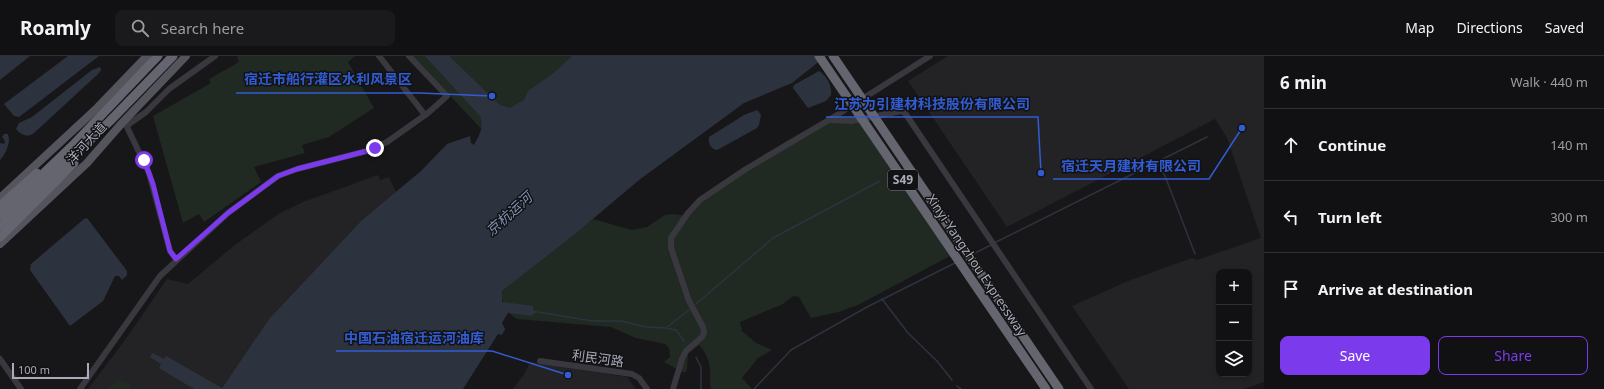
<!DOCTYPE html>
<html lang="en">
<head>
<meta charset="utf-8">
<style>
  :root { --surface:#111113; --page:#1a1a1c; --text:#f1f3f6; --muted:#9c9da0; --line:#303133; --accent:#7c3aed }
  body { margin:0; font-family:"Noto Sans","Noto Sans SC",sans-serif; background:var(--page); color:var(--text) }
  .controls { position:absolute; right:12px; bottom:12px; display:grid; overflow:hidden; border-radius:8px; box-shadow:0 2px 6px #0003 }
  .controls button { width:36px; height:36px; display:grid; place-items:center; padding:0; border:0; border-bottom:1px solid var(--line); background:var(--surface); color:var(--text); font:20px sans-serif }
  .scale { position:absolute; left:12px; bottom:10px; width:77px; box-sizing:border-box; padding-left:4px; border:2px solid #a9abb9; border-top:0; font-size:11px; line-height:14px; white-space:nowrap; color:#a9abb9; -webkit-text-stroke:3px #121214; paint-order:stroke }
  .stop { position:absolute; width:12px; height:12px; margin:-9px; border:3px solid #7c3aed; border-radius:50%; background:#fff }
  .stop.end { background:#7c3aed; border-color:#fff; box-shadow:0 1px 4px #0008 }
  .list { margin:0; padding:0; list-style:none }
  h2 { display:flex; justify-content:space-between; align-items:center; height:52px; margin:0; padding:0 16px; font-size:17px }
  h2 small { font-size:13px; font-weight:400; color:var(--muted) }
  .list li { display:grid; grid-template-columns:26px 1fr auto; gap:12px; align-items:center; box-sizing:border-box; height:72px; padding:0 16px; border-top:1px solid var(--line) }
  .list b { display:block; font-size:15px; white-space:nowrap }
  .list em { font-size:13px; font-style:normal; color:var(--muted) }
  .actions { display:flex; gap:8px; padding:12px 16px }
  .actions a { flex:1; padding:9px 0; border:1px solid var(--accent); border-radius:8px; text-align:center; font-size:14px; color:var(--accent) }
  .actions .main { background:var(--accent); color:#fff }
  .icon { flex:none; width:22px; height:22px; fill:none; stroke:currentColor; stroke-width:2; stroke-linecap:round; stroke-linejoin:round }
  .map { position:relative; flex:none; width:1264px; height:333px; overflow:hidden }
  header { display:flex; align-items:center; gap:24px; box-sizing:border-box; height:56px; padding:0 20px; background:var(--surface); border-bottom:1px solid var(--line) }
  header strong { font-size:19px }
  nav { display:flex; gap:22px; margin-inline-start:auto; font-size:14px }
  .search { width:280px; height:36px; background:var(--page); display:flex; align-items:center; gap:10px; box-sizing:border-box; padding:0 14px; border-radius:8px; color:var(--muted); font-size:15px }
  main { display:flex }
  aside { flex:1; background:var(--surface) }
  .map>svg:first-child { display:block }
  .built { fill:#232326; fill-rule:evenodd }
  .green { fill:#212923 }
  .water { fill:#2d333e }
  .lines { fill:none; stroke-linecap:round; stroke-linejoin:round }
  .stream { stroke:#2d333e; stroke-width:1.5 }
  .minor { stroke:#38383e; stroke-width:6 }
  .major { stroke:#54545d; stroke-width:8 }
  .highway { stroke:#64656f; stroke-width:9 }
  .route { stroke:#7c3aed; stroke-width:5 }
  .labels { text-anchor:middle; stroke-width:3; stroke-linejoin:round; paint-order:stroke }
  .shield { fill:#121214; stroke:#7c7d88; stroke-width:1 }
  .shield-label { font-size:12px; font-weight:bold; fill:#a9abb9 }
  .street-label { font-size:13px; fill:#a9abb9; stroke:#121214 }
  .water-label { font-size:14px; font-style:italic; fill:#7f93b5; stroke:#121214 }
  .leader { fill:none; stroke:#325cd3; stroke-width:1.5 }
  .callout-dot { fill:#325cd3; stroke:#121214; stroke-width:1.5 }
  .callout-label { font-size:14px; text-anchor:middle; font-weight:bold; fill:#325cd3; stroke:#121214; stroke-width:3; stroke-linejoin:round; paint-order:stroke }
</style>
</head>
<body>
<header>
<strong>Roamly</strong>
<div class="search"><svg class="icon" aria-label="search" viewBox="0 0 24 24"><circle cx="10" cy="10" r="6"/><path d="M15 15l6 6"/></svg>Search here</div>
<nav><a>Map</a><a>Directions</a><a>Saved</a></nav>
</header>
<main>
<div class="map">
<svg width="1264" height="333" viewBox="0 0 1264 333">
  <rect width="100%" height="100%" fill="#171719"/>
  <g class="built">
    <path d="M948,0H1264V326L1244,333H1129L1072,250L1128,225L1192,202L1197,204L1261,182L1227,82L1215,63L1007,171L908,25ZM1219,216H1249V318H1219Z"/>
    <path d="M378,119L380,124L389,121L396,136L362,164L269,263L221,333H88L125,284L167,223L188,228L236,188L280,157L303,146Z"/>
    <path d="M530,306L627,321L636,333H513L525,317Z"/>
  </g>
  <g class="green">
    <path d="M237,0H355L348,6L374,52L329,81L302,89L305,97L254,111L261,126L204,166L199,158L183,167L153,60L211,27L209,23L239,6Z"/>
    <path d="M412,0H577L489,81Z"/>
    <path d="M835,60L854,62L860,67L950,200L858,249L838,256L811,262L799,241L793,240L783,248L740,266L742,275L756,287L772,294L758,302L742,322L752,333H711C709,326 711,320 710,313C709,304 705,295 699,289L688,298L687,314L685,316H682L664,306L670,301L669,292L665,288L636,282L611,271L517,263C507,257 499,246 503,234L593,163L632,174L647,171L665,159L674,158L687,160C726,117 779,90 828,61Z"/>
    <path d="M118,324H121L132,329L130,333H107Z"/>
  </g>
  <g class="water">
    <path d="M0,0H30L0,24Z"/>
    <path d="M68,0H99L19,61L14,60L4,48Z"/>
    <path d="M425,0H449L500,49L510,52L524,44L528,35L555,16L572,0H826L792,27L744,47L639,124L575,178L502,235V246L533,250V254L538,256L533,258L532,260L508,257L502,267L505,273L502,279L498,278L463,333H194L159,312L161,308L150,301L153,297L164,303L166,300L222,332L269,263L362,164L421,115L447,88L470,80L471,87L474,89L475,87C480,79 484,70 480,60Z"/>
    <path d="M100,11L101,14L98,18L34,77C27,82 21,79 16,73L19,67L32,61L92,14Z"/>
    <path d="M819,15C827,20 832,30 831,39L826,45L808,52L793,32L794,29Z"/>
    <path d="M757,54L761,59L759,69L757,72L719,93L716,94C710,92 708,87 709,81L744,59Z"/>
    <path d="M4,78H8C11,86 6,98 0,104V87L4,88L5,85L2,81Z"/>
    <path d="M87,162L127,215V219L122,224L119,220H115L103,245L70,270L30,214L31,208L84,163Z"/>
  </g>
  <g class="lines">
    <g class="stream">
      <path d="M1157,106L1165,120L1195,198"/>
      <path d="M994,187L1207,81"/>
      <path d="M971,199L991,189"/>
      <path d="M882,243L908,277L937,305L952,324"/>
      <path d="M696,248L773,182L880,125"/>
      <path d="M538,256L592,265H621L646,271L666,272L676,274L684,285"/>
      <path d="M667,271L689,254"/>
      <path d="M696,301L701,311V333"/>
      <path d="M957,330L961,333"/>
      <path d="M754,333L791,294L867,251L955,207"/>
    </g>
    <g class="minor">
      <path d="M379,0L425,59"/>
      <path d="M829,64L852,65L901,55L905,57L1091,333"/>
      <path d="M176,203L170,195L149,117L127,71L129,68L146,56L169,33L215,0"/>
      <path d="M0,303L21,333"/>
      <path d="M540,305L632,318L639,322L647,333"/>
      <path d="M80,333L160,220L228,157L278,120L297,113L367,95L387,86L428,57L447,40L409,0"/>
      <path d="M673,333L682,303L686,295L702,281L704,277L703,271L689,245L671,192V182L688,157L700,144L746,113L829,64L930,0"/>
    </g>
    <g class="major">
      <path d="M0,142L95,54L147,0"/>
      <path d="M0,188L87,107L122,67L186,0"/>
    </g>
    <g class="highway">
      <path d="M819,0L1046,333"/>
      <path d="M833,0L1059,333"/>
      <path d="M0,150L37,117"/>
      <path d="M0,159L72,90L158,0"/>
      <path d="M0,170L110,65L173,0"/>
      <path d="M0,181L74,107"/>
    </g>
  </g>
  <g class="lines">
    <path class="route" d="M144,104L153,128L170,195L176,203L228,157L278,120L297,113L367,95L375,92"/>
  </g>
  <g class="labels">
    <rect class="shield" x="888" y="114" width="30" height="20" rx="3"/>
    <g class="shield-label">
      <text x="903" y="128">S49</text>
    </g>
    <g class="street-label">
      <text transform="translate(86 87) rotate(-47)" y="5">洋河大道</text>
      <text transform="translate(977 209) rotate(56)" y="5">Xinyi-Yangzhou Expressway</text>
      <text transform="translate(598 302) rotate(8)" y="5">利民河路</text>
    </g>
    <g class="water-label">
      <text transform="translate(509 158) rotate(-42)" y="5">京杭运河</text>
    </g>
  </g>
  <path class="leader" d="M492 40L420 37H236M1041 117L1038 61H826M1242 72L1209 123H1053M568 319L492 295H336"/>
  <g class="callout-dot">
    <circle cx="492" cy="40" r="4"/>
    <circle cx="1041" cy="117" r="4"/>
    <circle cx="1242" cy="72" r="4"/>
    <circle cx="568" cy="319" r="4"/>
  </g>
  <g class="callout-label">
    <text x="328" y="28">宿迁市船行灌区水利风景区</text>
    <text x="932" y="53">江苏力引建材科技股份有限公司</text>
    <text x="1131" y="115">宿迁天月建材有限公司</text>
    <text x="414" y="287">中国石油宿迁运河油库</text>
  </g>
</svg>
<div class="controls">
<button>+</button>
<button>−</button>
<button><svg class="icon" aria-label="layers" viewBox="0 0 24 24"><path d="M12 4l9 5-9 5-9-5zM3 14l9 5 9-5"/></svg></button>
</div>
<div class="scale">100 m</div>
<div class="stop" style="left:144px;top:104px"></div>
<div class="stop end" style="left:375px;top:92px"></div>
</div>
<aside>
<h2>6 min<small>Walk · 440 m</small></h2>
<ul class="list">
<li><svg class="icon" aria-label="ahead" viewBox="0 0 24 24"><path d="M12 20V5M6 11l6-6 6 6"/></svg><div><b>Continue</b></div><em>140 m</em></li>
<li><svg class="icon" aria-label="left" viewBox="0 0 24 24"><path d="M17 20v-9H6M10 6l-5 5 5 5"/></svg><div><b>Turn left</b></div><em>300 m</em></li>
<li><svg class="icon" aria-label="arrive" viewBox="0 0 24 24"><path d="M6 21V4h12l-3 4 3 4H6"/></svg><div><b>Arrive at destination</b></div></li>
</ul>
<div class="actions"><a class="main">Save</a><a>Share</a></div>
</aside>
</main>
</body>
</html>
